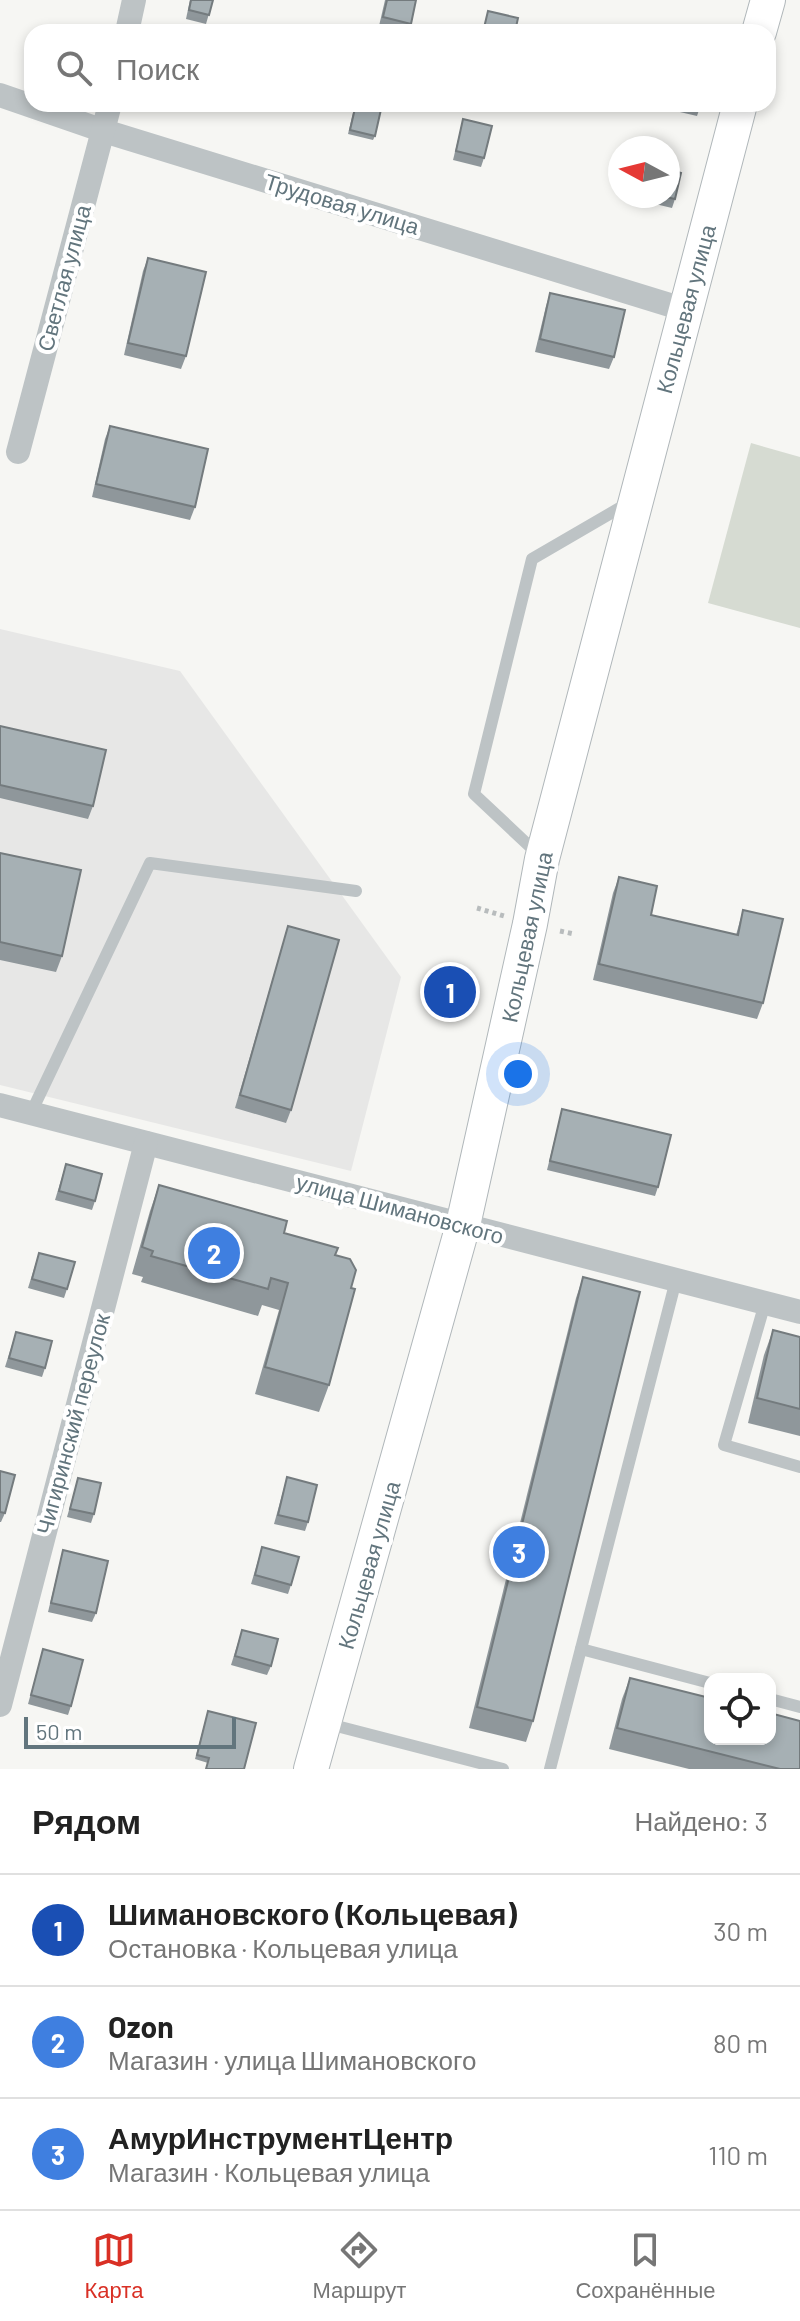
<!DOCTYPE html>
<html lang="ru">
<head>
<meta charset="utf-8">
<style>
  :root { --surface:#fff; --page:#f6f6f6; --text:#222; --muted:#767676; --line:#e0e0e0; --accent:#d93025 }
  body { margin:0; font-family:Barlow,sans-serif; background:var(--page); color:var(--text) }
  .controls { position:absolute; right:24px; bottom:24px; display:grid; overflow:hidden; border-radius:16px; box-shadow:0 4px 12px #0003 }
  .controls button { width:72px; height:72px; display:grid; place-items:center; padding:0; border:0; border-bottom:2px solid var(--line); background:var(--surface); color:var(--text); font:40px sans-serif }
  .compass { position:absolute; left:608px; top:136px; width:72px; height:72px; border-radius:50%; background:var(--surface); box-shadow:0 4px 12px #0003; rotate:277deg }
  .scale { position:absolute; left:24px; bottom:20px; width:212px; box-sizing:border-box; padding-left:8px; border:4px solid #62757d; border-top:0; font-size:22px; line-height:28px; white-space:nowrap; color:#62757d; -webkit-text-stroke:6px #fff; paint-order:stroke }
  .you { position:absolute; left:518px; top:1074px; width:28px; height:28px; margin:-20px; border:6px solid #fff; border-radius:50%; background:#1a73e8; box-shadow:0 0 0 12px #1a73e833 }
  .badge { display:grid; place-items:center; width:52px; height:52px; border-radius:50%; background:var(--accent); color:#fff; font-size:26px; font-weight:700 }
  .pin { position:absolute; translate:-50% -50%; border:4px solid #fff; box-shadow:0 2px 8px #0006 }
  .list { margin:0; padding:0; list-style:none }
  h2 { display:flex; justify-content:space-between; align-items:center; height:104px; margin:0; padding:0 32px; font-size:34px }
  h2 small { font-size:26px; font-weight:400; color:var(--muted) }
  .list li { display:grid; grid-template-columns:52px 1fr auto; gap:24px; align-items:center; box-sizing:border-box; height:112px; padding:0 32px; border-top:2px solid var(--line) }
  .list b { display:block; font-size:30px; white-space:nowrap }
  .list p { margin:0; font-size:26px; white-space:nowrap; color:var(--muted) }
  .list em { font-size:26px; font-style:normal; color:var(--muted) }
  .icon { flex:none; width:44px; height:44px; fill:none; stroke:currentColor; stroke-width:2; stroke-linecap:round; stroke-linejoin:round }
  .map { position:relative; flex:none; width:800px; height:1769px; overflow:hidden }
  .search { position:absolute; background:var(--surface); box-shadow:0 4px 12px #0003; left:24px; right:24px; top:24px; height:88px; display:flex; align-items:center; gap:20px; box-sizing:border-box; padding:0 28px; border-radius:24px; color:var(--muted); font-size:30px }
  .sheet { height:440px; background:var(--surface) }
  nav { display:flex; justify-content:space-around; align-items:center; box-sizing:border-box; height:112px; border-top:2px solid var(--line); background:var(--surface); font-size:22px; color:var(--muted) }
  nav a { display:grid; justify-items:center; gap:4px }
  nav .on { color:var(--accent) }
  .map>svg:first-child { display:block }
  .built { fill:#e7e7e6 }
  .green { fill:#d6dbd2 }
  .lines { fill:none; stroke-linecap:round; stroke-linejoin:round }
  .secondary-casing { stroke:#b0b7ba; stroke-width:36 }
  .path { stroke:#b8bcbd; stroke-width:5; stroke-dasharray:4 4; stroke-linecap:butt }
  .lane { stroke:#bdc3c5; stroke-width:12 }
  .street { stroke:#bdc3c5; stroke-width:24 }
  .secondary { stroke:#fff; stroke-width:34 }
  .wall { fill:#8f979b }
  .building { fill:#a6b0b4; stroke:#747b7e; stroke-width:2 }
  .labels { text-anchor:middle; stroke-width:8; stroke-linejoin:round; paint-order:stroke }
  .street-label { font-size:22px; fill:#62757d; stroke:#fff }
</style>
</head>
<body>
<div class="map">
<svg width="800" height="1769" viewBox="0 0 800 1769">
  <rect width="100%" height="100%" fill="#f6f6f3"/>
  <path class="built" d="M0,629L180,671L401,977L351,1171L0,1085Z"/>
  <path class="green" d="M751,443L800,457V628L708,603Z"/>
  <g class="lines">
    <g class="secondary-casing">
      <g id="secondary">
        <path d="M759,32L768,0"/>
        <path d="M311,1769L463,1225L530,924L542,859L740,104"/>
      </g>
    </g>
    <g class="path">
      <path d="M477,908L504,916"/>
      <path d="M560,931L574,934"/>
    </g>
    <g class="lane">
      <path d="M540,856L474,794L532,559L630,502"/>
      <path d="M31,1113L150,863L356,891"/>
      <path d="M765,1303L724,1445L800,1467"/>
      <path d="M581,1649L710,1683"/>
      <path d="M770,1699L800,1707"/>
      <path d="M325,1723L503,1769"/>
      <path d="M550,1769L676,1280"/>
    </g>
    <g class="street">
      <path d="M127,32L134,0"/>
      <path d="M0,95L104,131L686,310"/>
      <path d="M18,452L110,104"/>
      <path d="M0,1105L800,1312"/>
      <path d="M0,1705L146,1143"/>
    </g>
    <use href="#secondary" class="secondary"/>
  </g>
  <g class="wall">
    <path d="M190,0H213L206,24L186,19Z"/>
    <path d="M385,0H416L408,32L379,26Z"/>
    <path d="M355,104L375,136L373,140L348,134Z"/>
    <path d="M655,104H701L697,116L654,106Z"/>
    <path d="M463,119L484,158L481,167L453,160Z"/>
    <path d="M631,196H668L675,199L672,208L630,198Z"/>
    <path d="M148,258L186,356L181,369L124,355L143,271Z"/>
    <path d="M550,293L614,357L609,369L535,352L546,306Z"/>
    <path d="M110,426L195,507L190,520L92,497L105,439Z"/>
    <path d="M0,726L93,806L88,819L0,798Z"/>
    <path d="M0,853L62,956L56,972L0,960Z"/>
    <path d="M619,877L651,915L736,935L743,910L763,1003L757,1019L593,980L613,893Z"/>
    <path d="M288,926L291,1110L286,1123L235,1108Z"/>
    <path d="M562,1109L658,1187L655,1196L547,1170Z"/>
    <path d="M66,1164L95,1201L92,1210L55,1200Z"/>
    <path d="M159,1185L284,1233L335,1255L351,1288L329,1385L319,1412L255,1394L279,1310L262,1305L258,1316L141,1282L143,1277L132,1274L150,1211Z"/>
    <path d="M39,1253L67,1289L64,1298L28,1288Z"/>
    <path d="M583,1277L533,1721L526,1742L469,1728L576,1298Z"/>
    <path d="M773,1330L800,1337V1436L748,1423L764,1355Z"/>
    <path d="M16,1332L45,1368L42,1377L5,1367Z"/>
    <path d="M0,1471L5,1513L1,1522H0Z"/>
    <path d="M287,1477L308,1522L305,1531L274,1524Z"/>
    <path d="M78,1478L94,1514L91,1523L67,1517Z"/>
    <path d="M262,1547L291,1585L288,1594L251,1584Z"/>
    <path d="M63,1550L96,1613L92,1622L48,1612Z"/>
    <path d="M242,1630L271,1666L267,1675L231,1665Z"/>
    <path d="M43,1649L71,1706L68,1715L28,1704Z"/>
    <path d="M630,1678L800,1769H689L609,1749L622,1699Z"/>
    <path d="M208,1711L256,1723L208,1763L195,1759Z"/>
  </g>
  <g class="building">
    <path d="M191,0H213L209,15L189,10Z"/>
    <path d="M387,0H416L411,24L383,17Z"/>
    <path d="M488,11L518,18L515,32H483Z"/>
    <path d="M356,104H377L382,105L375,136L350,130Z"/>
    <path d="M463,119L492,126L484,158L456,151Z"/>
    <path d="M668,169L681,173L675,199L661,196H668Z"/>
    <path d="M148,258L206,272L186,356L128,343Z"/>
    <path d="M550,293L625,310L614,357L540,339Z"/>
    <path d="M110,426L208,449L195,507L96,484Z"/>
    <path d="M0,726L106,750L93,806L0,785Z"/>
    <path d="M0,853L81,870L62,956L0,942Z"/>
    <path d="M619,877L657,886L651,915L738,935L743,910L783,919L763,1003L599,964Z"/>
    <path d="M288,926L339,940L291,1110L240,1095Z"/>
    <path d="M562,1109L671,1135L658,1187L550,1161Z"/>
    <path d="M66,1164L102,1174L95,1201L59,1191Z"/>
    <path d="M159,1185L287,1221L284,1233L338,1248L335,1255L350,1259L356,1270L351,1288L355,1289L329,1385L265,1367L288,1283L271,1278L268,1289L151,1256L153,1251L142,1247Z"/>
    <path d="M39,1253L75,1262L67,1289L32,1279Z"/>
    <path d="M583,1277L640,1292L533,1721L477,1707Z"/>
    <path d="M773,1330L800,1337V1409L757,1398Z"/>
    <path d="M16,1332L52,1341L45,1368L9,1358Z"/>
    <path d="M0,1471L15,1475L5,1513L0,1512Z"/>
    <path d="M287,1477L317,1485L308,1522L278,1515Z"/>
    <path d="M78,1478L101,1483L94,1514L70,1509Z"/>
    <path d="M262,1547L299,1557L291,1585L255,1575Z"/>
    <path d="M63,1550L108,1561L96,1613L51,1603Z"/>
    <path d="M242,1630L278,1639L271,1666L235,1656Z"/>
    <path d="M43,1649L83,1660L71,1706L31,1695Z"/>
    <path d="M630,1678L710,1698V1739H770V1713L800,1721V1769H780L617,1728Z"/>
    <path d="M208,1711L256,1723L244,1769H206L209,1758L197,1755Z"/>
  </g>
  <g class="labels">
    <g class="street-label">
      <text transform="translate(342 204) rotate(17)" y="8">Трудовая улица</text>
      <text transform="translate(64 278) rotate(-75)" y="8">Светлая улица</text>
      <text transform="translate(686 309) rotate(-75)" y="8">Кольцевая улица</text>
      <text transform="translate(527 937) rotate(-78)" y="8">Кольцевая улица</text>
      <text transform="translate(400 1209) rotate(15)" y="8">улица Шимановского</text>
      <text transform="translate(73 1424) rotate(-75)" y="8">Чигиринский переулок</text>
      <text transform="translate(369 1565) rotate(-74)" y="8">Кольцевая улица</text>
    </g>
  </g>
</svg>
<div class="controls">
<button><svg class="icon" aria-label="locate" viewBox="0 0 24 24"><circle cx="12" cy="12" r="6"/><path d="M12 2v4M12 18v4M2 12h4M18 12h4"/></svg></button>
</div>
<svg class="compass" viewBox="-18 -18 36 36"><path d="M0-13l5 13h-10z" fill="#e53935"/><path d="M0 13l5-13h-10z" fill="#767676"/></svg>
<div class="scale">50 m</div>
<div class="you"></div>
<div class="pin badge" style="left:450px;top:992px;background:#1a4fb4">1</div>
<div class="pin badge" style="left:214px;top:1253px;background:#3f7fe0">2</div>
<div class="pin badge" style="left:519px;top:1552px;background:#3f7fe0">3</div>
<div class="search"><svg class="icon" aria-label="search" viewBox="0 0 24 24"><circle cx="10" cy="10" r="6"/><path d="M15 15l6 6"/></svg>Поиск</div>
</div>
<section class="sheet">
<h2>Рядом<small>Найдено: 3</small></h2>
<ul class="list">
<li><span class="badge" style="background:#1a4fb4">1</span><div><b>Шимановского (Кольцевая)</b><p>Остановка · Кольцевая улица</p></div><em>30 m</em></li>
<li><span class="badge" style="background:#3f7fe0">2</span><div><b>Ozon</b><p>Магазин · улица Шимановского</p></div><em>80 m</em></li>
<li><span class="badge" style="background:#3f7fe0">3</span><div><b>АмурИнструментЦентр</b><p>Магазин · Кольцевая улица</p></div><em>110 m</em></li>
</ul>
</section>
<nav>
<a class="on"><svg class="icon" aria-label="map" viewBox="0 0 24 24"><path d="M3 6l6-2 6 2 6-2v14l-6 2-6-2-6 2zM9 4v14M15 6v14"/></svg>Карта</a>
<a><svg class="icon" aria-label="directions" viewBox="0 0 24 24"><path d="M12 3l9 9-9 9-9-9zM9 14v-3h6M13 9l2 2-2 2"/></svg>Маршрут</a>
<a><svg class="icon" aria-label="saved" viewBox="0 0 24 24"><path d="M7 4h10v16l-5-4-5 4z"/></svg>Сохранённые</a>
</nav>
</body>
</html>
